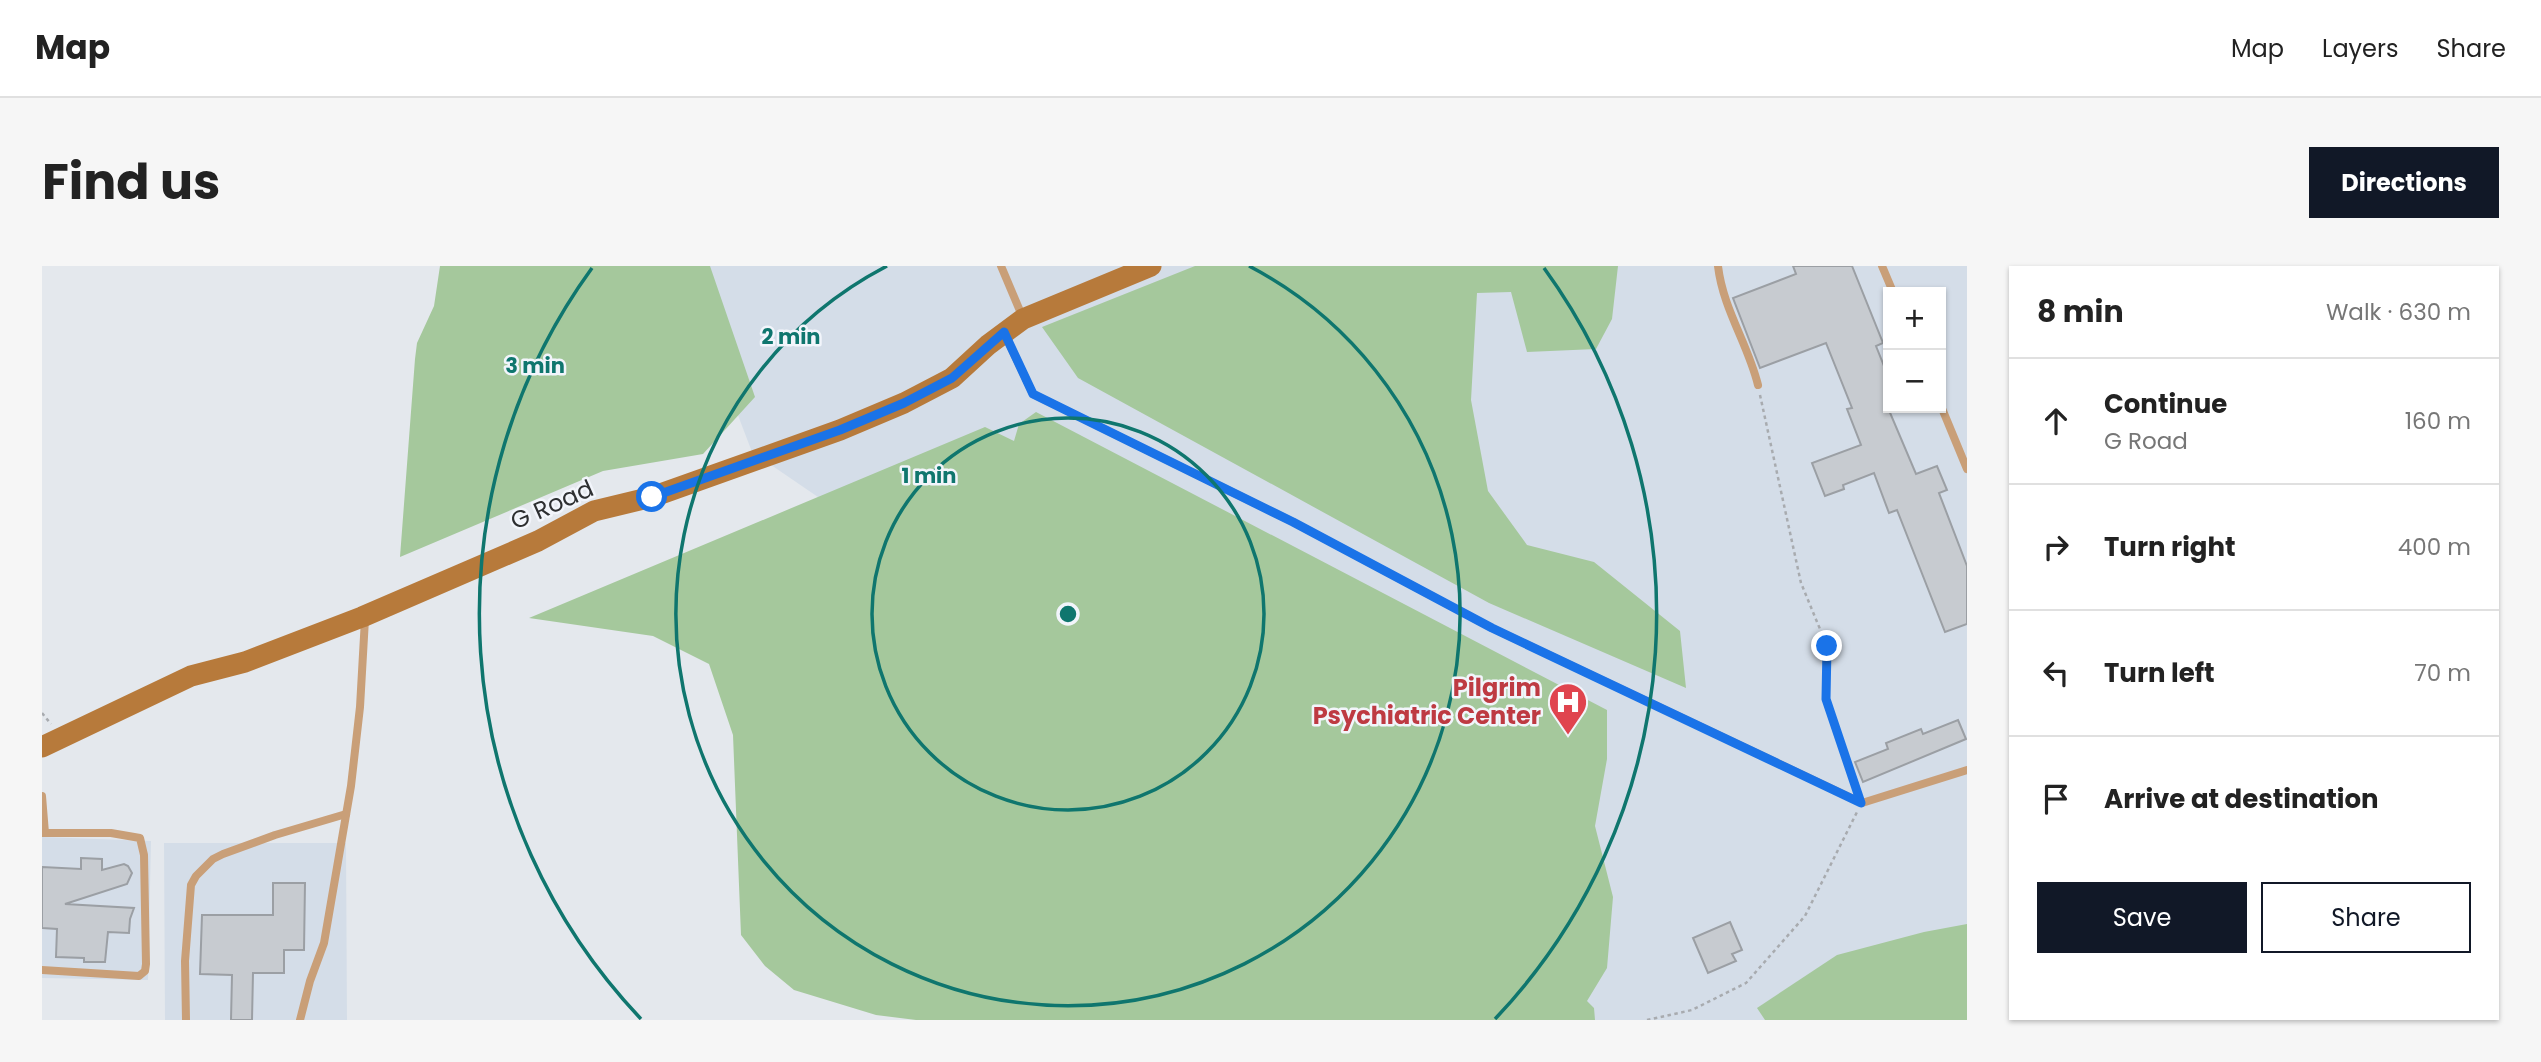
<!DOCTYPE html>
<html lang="en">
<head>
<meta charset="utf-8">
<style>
  :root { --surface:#fff; --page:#f6f6f6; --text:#222; --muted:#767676; --line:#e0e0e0; --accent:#111827 }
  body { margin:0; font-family:Poppins,sans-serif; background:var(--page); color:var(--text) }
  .controls { position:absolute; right:21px; top:21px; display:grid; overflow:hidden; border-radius:0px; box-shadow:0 2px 5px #0004 }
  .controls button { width:63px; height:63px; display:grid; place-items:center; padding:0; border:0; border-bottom:2px solid var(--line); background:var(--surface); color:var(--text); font:35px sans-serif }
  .stop { position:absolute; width:21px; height:21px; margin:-16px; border:5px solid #1a73e8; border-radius:50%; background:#fff }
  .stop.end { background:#1a73e8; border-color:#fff; box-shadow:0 2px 7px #0008 }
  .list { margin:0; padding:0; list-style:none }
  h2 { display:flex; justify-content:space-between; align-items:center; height:91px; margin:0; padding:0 28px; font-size:30px }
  h2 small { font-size:23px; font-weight:400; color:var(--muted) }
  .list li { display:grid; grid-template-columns:46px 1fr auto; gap:21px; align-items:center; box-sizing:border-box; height:126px; padding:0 28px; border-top:2px solid var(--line) }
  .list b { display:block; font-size:26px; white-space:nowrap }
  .list p { margin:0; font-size:23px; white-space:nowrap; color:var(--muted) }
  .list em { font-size:23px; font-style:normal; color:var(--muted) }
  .actions { display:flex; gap:14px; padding:21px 28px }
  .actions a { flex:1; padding:16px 0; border:2px solid var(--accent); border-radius:0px; text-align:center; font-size:24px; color:var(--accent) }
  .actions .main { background:var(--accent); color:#fff }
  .icon { flex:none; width:38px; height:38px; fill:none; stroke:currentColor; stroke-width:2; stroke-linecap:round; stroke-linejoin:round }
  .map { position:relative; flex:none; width:1925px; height:754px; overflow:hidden; border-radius:0px }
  header { display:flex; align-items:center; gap:42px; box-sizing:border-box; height:98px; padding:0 35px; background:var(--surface); border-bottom:2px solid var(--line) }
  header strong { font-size:33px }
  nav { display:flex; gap:38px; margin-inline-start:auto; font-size:24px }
  .intro { display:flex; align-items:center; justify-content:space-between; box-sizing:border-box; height:168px; padding:0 42px }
  h1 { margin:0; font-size:49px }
  .button { padding:18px 32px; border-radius:0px; background:var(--accent); color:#fff; font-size:24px; font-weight:700 }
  main { display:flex; gap:42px; padding:0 42px }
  aside { flex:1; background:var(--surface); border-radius:0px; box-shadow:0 2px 5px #0004 }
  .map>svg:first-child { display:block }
  .built { fill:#d4dde8; fill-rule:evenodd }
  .green { fill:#a5c89c }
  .building { fill:#c7cbd0; stroke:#9b9fa4; stroke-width:2 }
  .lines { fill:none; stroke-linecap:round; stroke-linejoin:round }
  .path { stroke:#a8abaf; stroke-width:2.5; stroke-dasharray:3.5 3.5; stroke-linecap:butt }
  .lane { stroke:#c99f78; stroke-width:8 }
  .secondary { stroke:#b77a3b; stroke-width:21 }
  .route { stroke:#1a73e8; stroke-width:9 }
  .ring { fill:none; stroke:#0f766e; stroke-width:3.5 }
  .labels { text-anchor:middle; stroke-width:5; stroke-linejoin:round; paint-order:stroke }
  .street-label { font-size:24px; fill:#2d2f31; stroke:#f2f5fb }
  .health-label { font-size:24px; font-weight:bold; fill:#be3a42; stroke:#f2f5fb; text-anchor:end }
  .centre { fill:#0f766e; stroke:#f2f5fb; stroke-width:3.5 }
  .ring-label { font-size:21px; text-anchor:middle; font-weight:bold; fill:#0f766e; stroke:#f2f5fb; stroke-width:5; stroke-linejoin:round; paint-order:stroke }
</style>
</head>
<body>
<header>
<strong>Map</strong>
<nav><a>Map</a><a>Layers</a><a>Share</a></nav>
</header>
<div class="intro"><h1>Find us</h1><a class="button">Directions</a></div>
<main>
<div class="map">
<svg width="1925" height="754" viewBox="0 0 1925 754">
  <rect width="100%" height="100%" fill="#e4e8ed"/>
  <g class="built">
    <path d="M639,0H1925V754H1542L710,186ZM1846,26H1899V142H1846Z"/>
    <path d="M0,571L109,575L106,714L0,712Z"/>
    <path d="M122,577H304L305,754H123Z"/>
  </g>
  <g class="green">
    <path d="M398,0H668L713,131L661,188L561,205L358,291L373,93L375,77L392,40Z"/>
    <path d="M1153,0H1576L1570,53L1554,83L1485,86L1469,26L1435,27L1429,134L1446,225L1485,279L1552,296L1638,365L1644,422L1447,337L1036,112L1000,61Z"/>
    <path d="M994,146L1565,444V493L1553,560L1571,631L1565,702L1545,735L1552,742L1553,754H874L834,749L752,724L723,700L699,669L691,469L667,398L611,370L487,352L943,161L972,175L977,158Z"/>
    <path d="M1925,658V754H1723L1715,742L1795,689L1882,666Z"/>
  </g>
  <g class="building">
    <path d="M1751,0H1810L1841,77L1834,80L1846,110V142L1874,208L1895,200L1905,224L1897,227L1925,300V358L1903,366L1855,244L1847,247L1832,207L1801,219L1802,223L1783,230L1770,197L1819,179L1805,143L1810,142L1784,77L1718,102L1691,32L1754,8Z"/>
    <path d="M1916,454L1924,473L1821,516L1813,496L1846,483L1844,477L1879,463L1881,468Z"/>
    <path d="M39,592L60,593V604L82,598L86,600L90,607L85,618L23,638L92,642L88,653L87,667L66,666L63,696H42V692L14,691L15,663L0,662V601L39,603Z"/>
    <path d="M231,617H263L262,684H242V707H211L210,754H189L190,709L158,708L160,649H231Z"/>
    <path d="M1688,656L1700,684L1690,688L1694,695L1666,707L1651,672Z"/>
  </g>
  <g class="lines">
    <g class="path">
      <path d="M1718,129L1759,317L1785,380L1784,434L1814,521"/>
      <path d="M0,447L9,458"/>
      <path d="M1605,754L1650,744L1704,717L1763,650L1815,546"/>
    </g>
    <g class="lane">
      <path d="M959,0L981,52"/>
      <path d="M1676,0C1681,43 1706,78 1716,119"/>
      <path d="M1840,0L1851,26"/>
      <path d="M963,69L991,128L1251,256L1450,362L1820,537L1925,504"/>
      <path d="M1899,140L1925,203"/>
      <path d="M0,530L3,567H0"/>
      <path d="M0,704L97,710L103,705L104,698L102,589L98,572L69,567H3"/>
      <path d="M144,754L143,695L149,619L154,610L171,593L181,588L233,569L304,548"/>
      <path d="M258,754L268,715L282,677L309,520L318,441L323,353"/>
    </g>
    <path class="secondary" d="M0,481L149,410L203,396L320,351L496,275L552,245L610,231L798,164L862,137L910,112L946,79L981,53L1109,0"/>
  </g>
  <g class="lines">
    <path class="route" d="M610,231L798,164L862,137L910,112L962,66L991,128L1251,256L1450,362L1819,537L1784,433L1785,380"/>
  </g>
  <g class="ring">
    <circle cx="1026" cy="348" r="196"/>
    <path d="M1207 0A392 392 0 1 1 845 0"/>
    <path d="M599 753A588 588 0 0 1 550 2M1502 2A588 588 0 0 1 1453 753"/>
  </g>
  <defs>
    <g id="hospital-pin" transform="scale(2.0125)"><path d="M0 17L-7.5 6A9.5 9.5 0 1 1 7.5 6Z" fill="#e0444e" stroke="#f2f5fb"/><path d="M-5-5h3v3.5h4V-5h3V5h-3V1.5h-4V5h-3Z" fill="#fff"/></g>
  </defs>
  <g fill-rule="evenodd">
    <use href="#hospital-pin" x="1526" y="436"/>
  </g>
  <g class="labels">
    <g class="street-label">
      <text transform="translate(510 239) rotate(-24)" y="8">G Road</text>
    </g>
    <g class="health-label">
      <text x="1499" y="430">Pilgrim<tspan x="1499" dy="28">Psychiatric Center</tspan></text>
    </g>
  </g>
  <circle cx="1026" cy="348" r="10" class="centre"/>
  <g class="ring-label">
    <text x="749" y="78">2 min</text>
    <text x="493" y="107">3 min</text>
    <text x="887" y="217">1 min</text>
  </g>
</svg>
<div class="controls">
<button>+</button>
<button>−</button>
</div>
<div class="stop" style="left:610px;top:231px"></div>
<div class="stop end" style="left:1785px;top:380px"></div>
</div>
<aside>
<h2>8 min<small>Walk · 630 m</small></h2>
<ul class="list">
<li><svg class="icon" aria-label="ahead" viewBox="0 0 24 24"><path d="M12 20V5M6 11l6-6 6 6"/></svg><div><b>Continue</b><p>G Road</p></div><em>160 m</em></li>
<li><svg class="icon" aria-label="right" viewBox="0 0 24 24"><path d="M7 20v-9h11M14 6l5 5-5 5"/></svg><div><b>Turn right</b></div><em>400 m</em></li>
<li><svg class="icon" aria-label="left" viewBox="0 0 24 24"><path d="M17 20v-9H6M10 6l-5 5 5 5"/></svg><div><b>Turn left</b></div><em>70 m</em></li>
<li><svg class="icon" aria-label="arrive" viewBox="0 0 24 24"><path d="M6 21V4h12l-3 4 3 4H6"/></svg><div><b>Arrive at destination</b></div></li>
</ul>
<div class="actions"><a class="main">Save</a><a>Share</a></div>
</aside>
</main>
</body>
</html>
